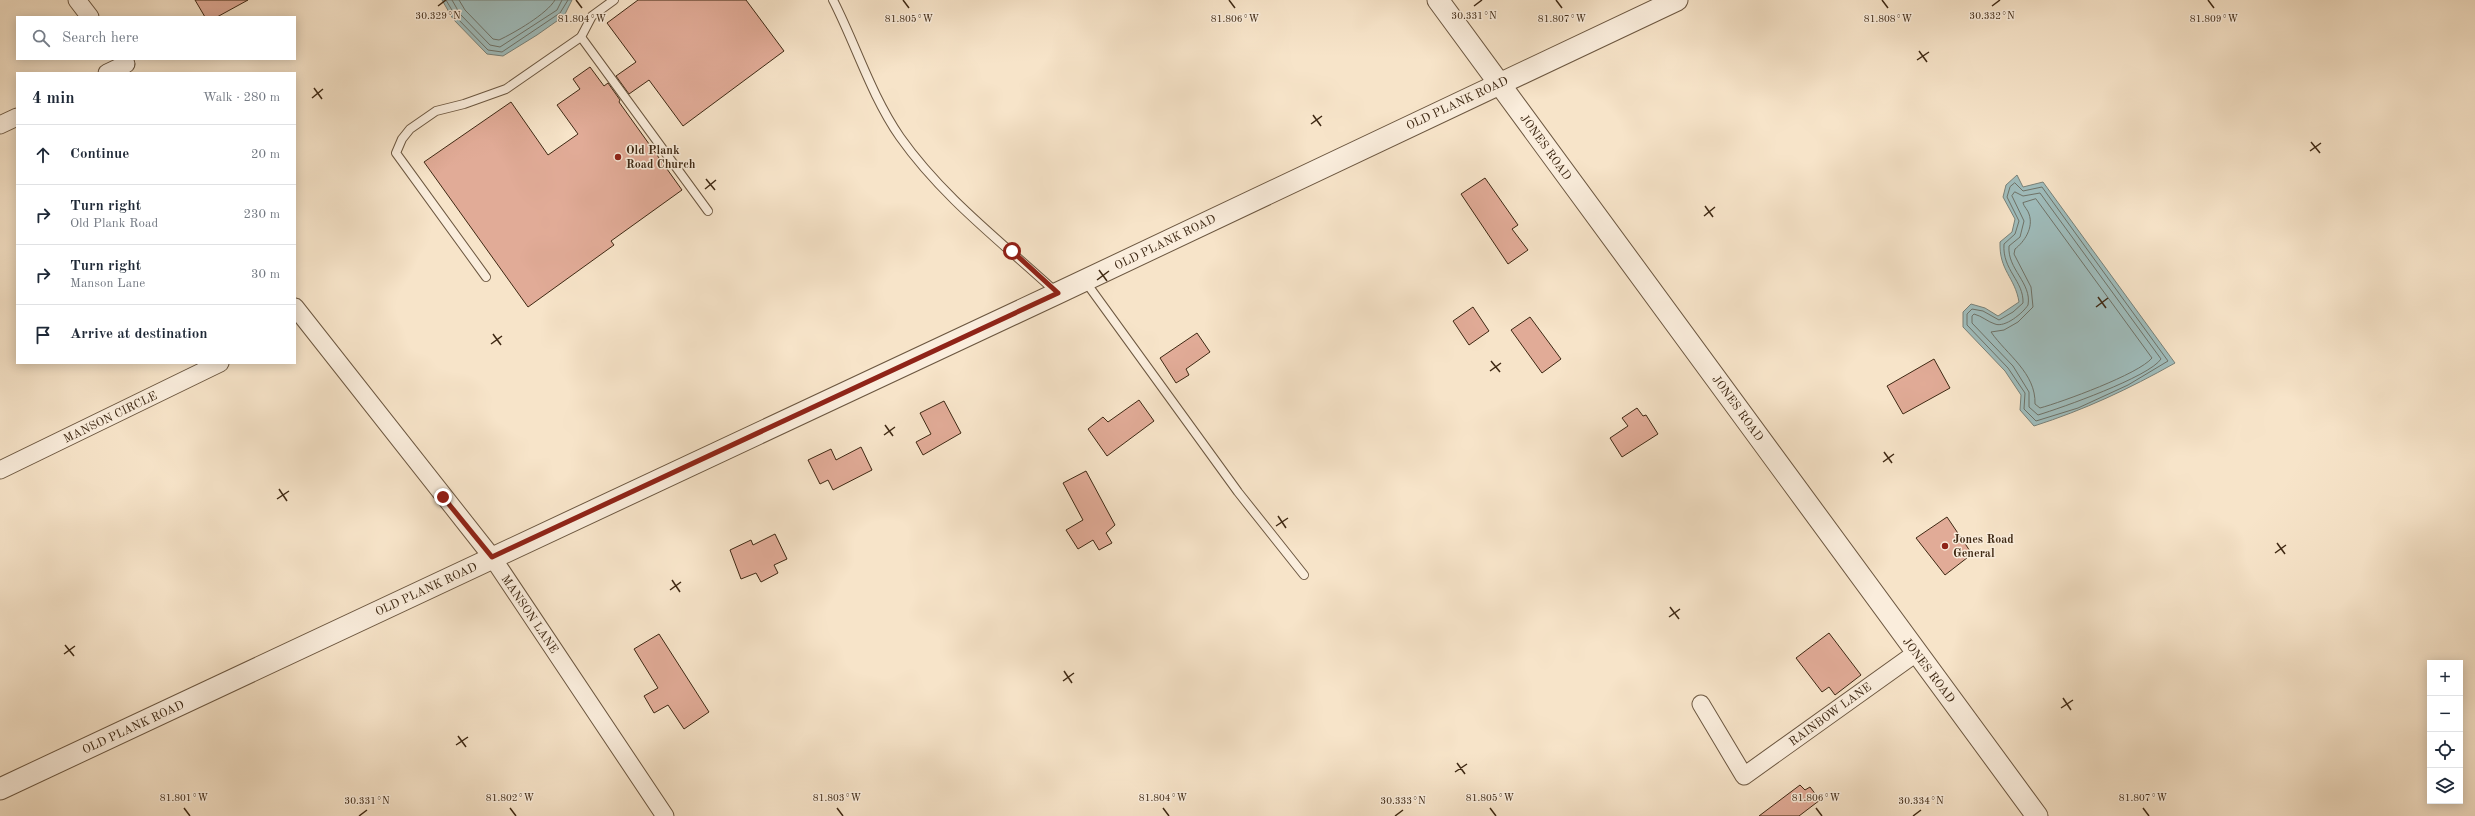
<!DOCTYPE html>
<html lang="en">
<head>
<meta charset="utf-8">
<style>
  :root { --surface:#fff; --page:#f6f6f7; --text:#1f2937; --muted:#747a83; --line:#e0e1e3 }
  body { margin:0; font-family:"Old Standard TT",serif; background:var(--page); color:var(--text) }
  .controls { position:absolute; right:12px; bottom:12px; display:grid; overflow:hidden; border-radius:0px; box-shadow:0 2px 10px #0003 }
  .controls button { width:36px; height:36px; display:grid; place-items:center; padding:0; border:0; border-bottom:1px solid var(--line); background:var(--surface); color:var(--text); font:20px sans-serif }
  .stop { position:absolute; width:12px; height:12px; margin:-9px; border:3px solid #8f2418; border-radius:50%; background:#fff }
  .stop.end { background:#8f2418; border-color:#fff; box-shadow:0 1px 4px #0008 }
  .list { margin:0; padding:0; list-style:none }
  h2 { display:flex; justify-content:space-between; align-items:center; height:52px; margin:0; padding:0 16px; font-size:17px }
  h2 small { font-size:13px; font-weight:400; color:var(--muted) }
  .list li { display:grid; grid-template-columns:26px 1fr auto; gap:12px; align-items:center; box-sizing:border-box; height:60px; padding:0 16px; border-top:1px solid var(--line) }
  .list b { display:block; font-size:15px; white-space:nowrap }
  .list p { margin:0; font-size:13px; white-space:nowrap; color:var(--muted) }
  .list em { font-size:13px; font-style:normal; color:var(--muted) }
  .icon { flex:none; width:22px; height:22px; fill:none; stroke:currentColor; stroke-width:2; stroke-linecap:round; stroke-linejoin:round }
  .map { position:relative; flex:none; width:2475px; height:816px; overflow:hidden }
  .search { position:absolute; background:var(--surface); box-shadow:0 2px 10px #0003; left:16px; top:16px; width:280px; height:44px; display:flex; align-items:center; gap:10px; box-sizing:border-box; padding:0 14px; border-radius:0px; color:var(--muted); font-size:15px }
  .panel { position:absolute; background:var(--surface); box-shadow:0 2px 10px #0003; left:16px; top:72px; width:280px; height:292px; border-radius:0px }
  .map>svg:first-child { display:block }
  .water { fill:#9fbdbd; stroke:#788179 }
  .lines { fill:none; stroke-linecap:round; stroke-linejoin:round }
  .shore { stroke:#6e7268; stroke-width:1 }
  .building { fill:#e1ab97; stroke:#3e2813 }
  .service-casing { stroke:#6c5740; stroke-width:10 }
  .minor-casing { stroke:#6c5740; stroke-width:19 }
  .tertiary-casing { stroke:#6c5740; stroke-width:23 }
  .service { stroke:#faeddc; stroke-width:8 }
  .minor { stroke:#faeddc; stroke-width:17 }
  .tertiary { stroke:#faeddc; stroke-width:21 }
  .route { stroke:#8f2418; stroke-width:5 }
  .ticks { fill:none; stroke:#3e2813; stroke-width:1.5 }
  .poi-dot { fill:#8f2418; stroke:#faeddc; stroke-width:1.5 }
  .labels { text-anchor:middle; stroke-width:3; stroke-linejoin:round; paint-order:stroke }
  .street-label { font-size:12px; fill:#3e2813; stroke:#faeddc }
  .poi-label { font-size:12px; font-weight:bold; fill:#3e2813; stroke:#faeddc; text-anchor:start }
  .ticks-label { font-size:10px; text-anchor:middle; fill:#3e2813; stroke:#faeddc; stroke-width:3; stroke-linejoin:round; paint-order:stroke }
</style>
</head>
<body>
<div class="map">
<svg width="2475" height="816" viewBox="0 0 2475 816">
  <rect width="100%" height="100%" fill="#f7e4c9"/>
  <filter id="stains"><feTurbulence type="fractalNoise" baseFrequency=".005" numOctaves="4"/><feColorMatrix values="0 0 0 0 .2 0 0 0 0 .09 0 0 0 0 .02 0 0 0 .5 -.17"/></filter>
  <radialGradient id="worn" r=".72"><stop offset=".6" stop-color="#630" stop-opacity="0"/><stop offset="1" stop-color="#630" stop-opacity=".3"/></radialGradient>
  <g class="water">
    <path d="M442,0H572L564,16L537,35L503,56L487,54L453,19Z"/>
    <path d="M2017,175L2023,187L2043,182L2175,363C2129,389 2084,410 2034,426L2020,410L2021,395L2005,371L1963,327V312L1971,304L1985,308L1998,316L2019,302C2015,277 1999,271 2000,242L2012,232L2015,219L2003,197L2006,185Z"/>
  </g>
  <g class="lines">
    <g class="shore">
      <path d="M446,0L456,17L488,50L502,52L560,13L568,0"/>
      <path d="M452,0L460,14L490,45L500,47L557,10L562,0"/>
      <path d="M459,0L465,10L493,39L499,40C514,33 547,14 555,0"/>
      <path d="M2015,183L2023,191L2042,187L2168,361L2128,385L2078,408L2036,421L2024,409L2025,393L2008,368L1967,325V314L1972,309L1983,311L1999,320L2013,312L2023,303C2024,281 2002,270 2004,244L2015,234L2019,221L2007,197L2010,187Z"/>
      <path d="M2015,192L2023,196L2040,193L2161,359C2149,377 2061,408 2038,415L2029,407V392L2013,366L1972,323V316L1974,314C1982,316 1988,322 1995,324C2005,328 2023,313 2028,305C2032,283 2007,269 2009,246L2020,237L2024,221L2012,196Z"/>
      <path d="M2036,199L2152,358C2139,374 2062,402 2040,408L2035,404C2036,373 2007,355 1991,332L2004,330L2018,322L2033,307L2031,287L2014,254L2015,249C2024,242 2034,228 2029,214C2028,210 2024,207 2023,203Z"/>
    </g>
  </g>
  <g class="building">
    <path d="M195,0H248L217,17H205Z"/>
    <path d="M638,0H746L784,51L683,126L649,80L629,94L616,76L636,62L607,23Z"/>
    <path d="M590,67L604,86L608,83L620,100L619,102L682,190L611,241L614,245L528,307L424,162L511,102L548,155L578,134L557,105L580,89L573,79Z"/>
    <path d="M1485,178L1518,225L1512,229L1528,250L1508,264L1461,194Z"/>
    <path d="M1473,307L1489,331L1469,345L1453,321Z"/>
    <path d="M1530,317L1561,359L1542,373L1511,330Z"/>
    <path d="M1197,333L1210,352L1186,369L1189,375L1176,383L1160,358Z"/>
    <path d="M1934,359L1950,388L1903,414L1887,386Z"/>
    <path d="M1139,400L1154,421L1107,456L1088,429L1103,417L1108,422Z"/>
    <path d="M944,401L961,433L923,455L916,442L931,434L920,413Z"/>
    <path d="M1637,408L1643,416L1646,415L1658,434L1622,457L1610,438L1628,426L1622,418Z"/>
    <path d="M861,447L872,470L833,490L828,480L820,484L808,460L831,449L836,460Z"/>
    <path d="M1086,471L1115,525L1106,533L1112,543L1099,550L1093,540L1078,549L1066,530L1083,520L1063,483Z"/>
    <path d="M1947,517L1972,554L1945,575L1916,538Z"/>
    <path d="M775,534L787,559L774,565L778,573L761,582L756,573L741,579L730,550L751,540L753,545Z"/>
    <path d="M1829,633L1861,675L1835,695L1829,687L1822,692L1796,658Z"/>
    <path d="M659,634L709,712L684,729L668,705L654,713L644,696L658,688L634,649Z"/>
    <path d="M1800,785L1805,790L1810,787L1820,800L1799,816H1759Z"/>
  </g>
  <g class="lines">
    <g class="service-casing">
      <g id="service">
        <path d="M833,0C856,45 871,95 900,137C943,198 1003,243 1057,293"/>
        <path d="M581,37L708,211"/>
        <path d="M486,277L396,153L402,139L410,129L436,111L464,104L506,89L581,37L592,16L614,0"/>
        <path d="M1085,281L1238,492L1304,575"/>
      </g>
    </g>
    <g class="minor-casing">
      <g id="minor">
        <path d="M77,0L90,17"/>
        <path d="M107,73L126,64"/>
        <path d="M0,125L17,117"/>
        <path d="M295,307L492,557L665,816"/>
        <path d="M0,470L220,363"/>
        <path d="M1701,704L1744,776L1916,653"/>
      </g>
    </g>
    <g class="tertiary-casing">
      <g id="tertiary">
        <path d="M1438,0L2037,816"/>
        <path d="M0,789L1058,293L1677,0"/>
      </g>
    </g>
    <use href="#service" class="service"/>
    <use href="#minor" class="minor"/>
    <use href="#tertiary" class="tertiary"/>
  </g>
  <g class="lines">
    <path class="route" d="M443,497L492,557L1058,293L1012,251"/>
  </g>
  <path class="ticks" d="M576,0L582,8M903,0L909,8M1229,0L1235,8M1556,0L1562,8M1882,0L1888,8M2208,0L2214,8M438,6L446,0M1474,6L1482,0M1992,6L2000,0M1919,51L1927,62M1917,60L1929,52M314,88L322,99M312,98L323,89M1313,115L1321,126M1311,124L1322,116M2311,142L2320,153M2310,151L2321,143M706,179L715,190M705,189L716,180M1705,206L1713,217M1704,216L1715,207M1099,270L1107,281M1097,280L1109,271M2098,297L2106,308M2096,307L2108,298M493,334L501,345M491,344L502,336M1491,361L1500,372M1490,371L1501,363M885,425L893,436M884,435L895,427M1884,452L1892,463M1883,462L1894,454M279,489L287,501M277,499L289,491M1278,516L1286,528M1276,526L1288,518M2277,543L2285,554M2275,553L2286,545M672,580L680,592M670,590L681,582M1670,607L1679,619M1669,617L1680,609M65,645L74,656M64,654L75,646M1064,671L1072,683M1063,681L1074,673M2063,698L2071,710M2061,708L2073,700M458,736L466,747M456,745L468,737M1457,763L1465,774M1455,772L1467,764M184,808L190,816M510,808L516,816M837,808L843,816M1163,808L1169,816M1490,808L1496,816M1816,808L1822,816M2143,808L2149,816M359,816L367,810M1395,816L1403,810M1913,816L1921,810"/>
  <g class="poi-dot">
    <circle cx="618" cy="157" r="4"/>
    <circle cx="1945" cy="546" r="4"/>
  </g>
  <g class="labels">
    <g class="street-label">
      <text transform="translate(1457 103) rotate(-25)" y="4">OLD PLANK ROAD</text>
      <text transform="translate(1546 147) rotate(54)" y="4">JONES ROAD</text>
      <text transform="translate(1165 242) rotate(-26)" y="4">OLD PLANK ROAD</text>
      <text transform="translate(1738 408) rotate(54)" y="4">JONES ROAD</text>
      <text transform="translate(110 417) rotate(-26)" y="4">MANSON CIRCLE</text>
      <text transform="translate(426 589) rotate(-25)" y="4">OLD PLANK ROAD</text>
      <text transform="translate(530 614) rotate(56)" y="4">MANSON LANE</text>
      <text transform="translate(1929 670) rotate(53)" y="4">JONES ROAD</text>
      <text transform="translate(1830 714) rotate(-36)" y="4">RAINBOW LANE</text>
      <text transform="translate(133 727) rotate(-25)" y="4">OLD PLANK ROAD</text>
    </g>
    <g class="poi-label">
      <text x="626" y="154">Old Plank<tspan x="626" dy="14">Road Church</tspan></text>
      <text x="1953" y="543">Jones Road<tspan x="1953" dy="14">General</tspan></text>
    </g>
  </g>
  <g class="ticks-label">
    <text x="438" y="19">30.329°N</text>
    <text x="1474" y="19">30.331°N</text>
    <text x="1992" y="19">30.332°N</text>
    <text x="582" y="22">81.804°W</text>
    <text x="909" y="22">81.805°W</text>
    <text x="1235" y="22">81.806°W</text>
    <text x="1562" y="22">81.807°W</text>
    <text x="1888" y="22">81.808°W</text>
    <text x="2214" y="22">81.809°W</text>
    <text x="184" y="801">81.801°W</text>
    <text x="510" y="801">81.802°W</text>
    <text x="837" y="801">81.803°W</text>
    <text x="1163" y="801">81.804°W</text>
    <text x="1490" y="801">81.805°W</text>
    <text x="1816" y="801">81.806°W</text>
    <text x="2143" y="801">81.807°W</text>
    <text x="367" y="804">30.331°N</text>
    <text x="1403" y="804">30.333°N</text>
    <text x="1921" y="804">30.334°N</text>
  </g>
  <rect width="100%" height="100%" filter="url(#stains)"/>
  <rect width="100%" height="100%" fill="url(#worn)"/>
</svg>
<div class="controls">
<button>+</button>
<button>−</button>
<button><svg class="icon" aria-label="locate" viewBox="0 0 24 24"><circle cx="12" cy="12" r="6"/><path d="M12 2v4M12 18v4M2 12h4M18 12h4"/></svg></button>
<button><svg class="icon" aria-label="layers" viewBox="0 0 24 24"><path d="M12 4l9 5-9 5-9-5zM3 14l9 5 9-5"/></svg></button>
</div>
<div class="stop" style="left:1012px;top:251px"></div>
<div class="stop end" style="left:443px;top:497px"></div>
<div class="search"><svg class="icon" aria-label="search" viewBox="0 0 24 24"><circle cx="10" cy="10" r="6"/><path d="M15 15l6 6"/></svg>Search here</div>
<section class="panel">
<h2>4 min<small>Walk · 280 m</small></h2>
<ul class="list">
<li><svg class="icon" aria-label="ahead" viewBox="0 0 24 24"><path d="M12 20V5M6 11l6-6 6 6"/></svg><div><b>Continue</b></div><em>20 m</em></li>
<li><svg class="icon" aria-label="right" viewBox="0 0 24 24"><path d="M7 20v-9h11M14 6l5 5-5 5"/></svg><div><b>Turn right</b><p>Old Plank Road</p></div><em>230 m</em></li>
<li><svg class="icon" aria-label="right" viewBox="0 0 24 24"><path d="M7 20v-9h11M14 6l5 5-5 5"/></svg><div><b>Turn right</b><p>Manson Lane</p></div><em>30 m</em></li>
<li><svg class="icon" aria-label="arrive" viewBox="0 0 24 24"><path d="M6 21V4h12l-3 4 3 4H6"/></svg><div><b>Arrive at destination</b></div></li>
</ul>
</section>
</div>
</body>
</html>
